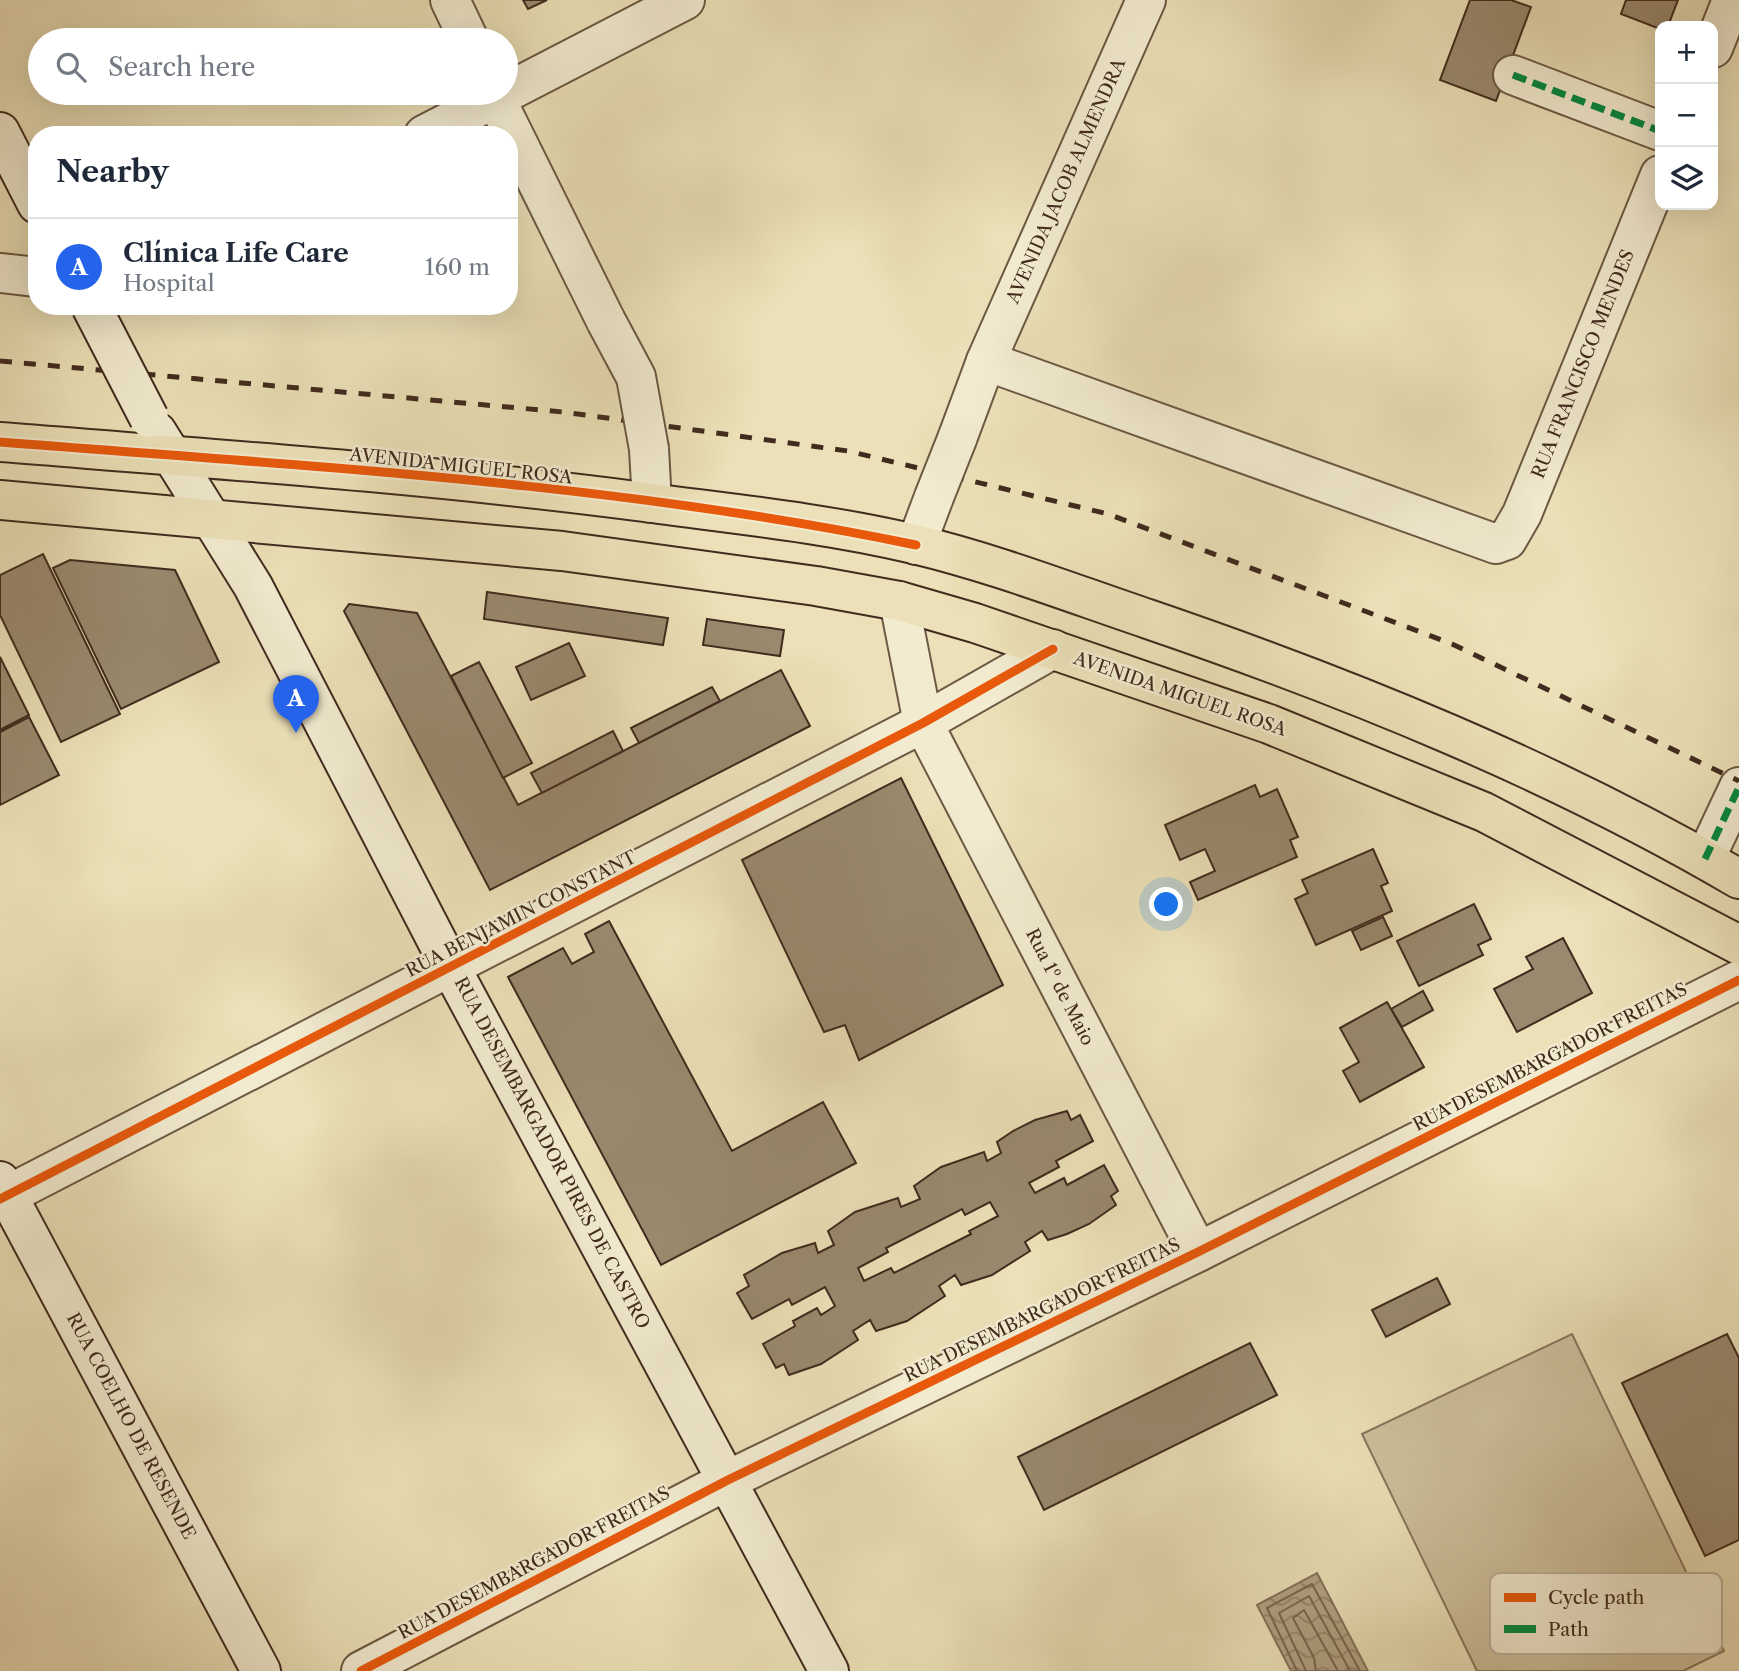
<!DOCTYPE html>
<html lang="en">
<head>
<meta charset="utf-8">
<style>
  :root { --surface:#fff; --page:#f2f2f3; --text:#1f2937; --muted:#747a83; --line:#e0e1e3; --accent:#2563eb }
  body { margin:0; font-family:"Libre Caslon Text",serif; background:var(--page); color:var(--text) }
  .controls { position:absolute; right:21px; top:21px; display:grid; overflow:hidden; border-radius:14px; box-shadow:0 7px 28px #0002 }
  .controls button { width:63px; height:63px; display:grid; place-items:center; padding:0; border:0; border-bottom:2px solid var(--line); background:var(--surface); color:var(--text); font:35px sans-serif }
  .you { position:absolute; left:1167px; top:905px; width:24px; height:24px; margin:-18px; border:5px solid #fff; border-radius:50%; background:#1a73e8; box-shadow:0 0 0 10px #1a73e833 }
  .badge { display:grid; place-items:center; width:46px; height:46px; border-radius:50%; background:var(--accent); color:#fff; font-size:23px; font-weight:700 }
  .pin { position:absolute; translate:-50% -58px; filter:drop-shadow(0 2px 4px #0008) }
  .pin::after { content:''; position:absolute; top:37px; width:24px; height:21px; background:inherit; clip-path:polygon(0 0,100% 0,50% 100%) }
  .list { margin:0; padding:0; list-style:none }
  h2 { display:flex; justify-content:space-between; align-items:center; height:91px; margin:0; padding:0 28px; font-size:30px }
  h2 small { font-size:23px; font-weight:400; color:var(--muted) }
  .list li { display:grid; grid-template-columns:46px 1fr auto; gap:21px; align-items:center; box-sizing:border-box; height:98px; padding:0 28px; border-top:2px solid var(--line) }
  .list b { display:block; font-size:26px; white-space:nowrap }
  .list p { margin:0; font-size:23px; white-space:nowrap; color:var(--muted) }
  .list em { font-size:23px; font-style:normal; color:var(--muted) }
  .icon { flex:none; width:38px; height:38px; fill:none; stroke:currentColor; stroke-width:2; stroke-linecap:round; stroke-linejoin:round }
  .map { position:relative; flex:none; width:1739px; height:1671px; overflow:hidden }
  .search { position:absolute; background:var(--surface); box-shadow:0 7px 28px #0002; left:28px; top:28px; width:490px; height:77px; display:flex; align-items:center; gap:18px; box-sizing:border-box; padding:0 24px; border-radius:38px; color:var(--muted); font-size:26px }
  .panel { position:absolute; background:var(--surface); box-shadow:0 7px 28px #0002; left:28px; top:126px; width:490px; height:189px; border-radius:28px }
  .map>svg:first-child { display:block }
  .garden { fill:#cec19d; stroke:#88765e; stroke-width:2 }
  .water { fill:url(#water-waves); stroke:#84725b; stroke-width:2 }
  .lines { fill:none; stroke-linecap:round; stroke-linejoin:round }
  .shore { stroke:#796650; stroke-width:2 }
  .building { fill:#99896e; stroke:#412b1e; stroke-width:2; fill-rule:evenodd }
  .minor-casing { stroke:#6c5844; stroke-width:42 }
  .tertiary-casing { stroke:#6c5844; stroke-width:42 }
  .secondary-casing { stroke:#412b1e; stroke-width:42 }
  .primary-casing { stroke:#412b1e; stroke-width:42 }
  .minor { stroke:#f2ebd0; stroke-width:38 }
  .tertiary { stroke:#f2ebd0; stroke-width:38 }
  .secondary { stroke:#f2ebd0; stroke-width:38 }
  .primary { stroke:#ebe0b7; stroke-width:38 }
  .rail { stroke:#412b1e; stroke-width:5; stroke-dasharray:12 12; stroke-linecap:butt }
  .minor-bridge-casing { stroke:#6c5844; stroke-width:42; stroke-linecap:butt }
  .tertiary-bridge-casing { stroke:#6c5844; stroke-width:42; stroke-linecap:butt }
  .secondary-bridge-casing { stroke:#412b1e; stroke-width:42; stroke-linecap:butt }
  .minor-bridge { stroke:#f2ebd0; stroke-width:38 }
  .tertiary-bridge { stroke:#f2ebd0; stroke-width:38 }
  .secondary-bridge { stroke:#f2ebd0; stroke-width:38 }
  .quiet { stroke:#00873e; stroke-width:7; stroke-dasharray:14 7; stroke-linecap:butt }
  .cycleway-casing { stroke:#f2ebd0; stroke-width:13 }
  .cycleway { stroke:#e8590c; stroke-width:9 }
  .labels { text-anchor:middle; stroke-width:5; stroke-linejoin:round; paint-order:stroke }
  .street-label { font-size:18px; fill:#412b1e; stroke:#f2ebd0 }
  .key { fill:#f2ebd0; stroke:#bdb19b; stroke-width:2 }
  .key-label { font-size:19px; fill:#412b1e }
</style>
</head>
<body>
<div class="map">
<svg width="1739" height="1671" viewBox="0 0 1739 1671">
  <defs>
    <pattern id="water-waves" width="16" height="10" patternUnits="userSpaceOnUse" patternTransform="scale(1.75)"><rect width="16" height="10" fill="#b1a283"/><path d="M0 5q4-4 8 0t8 0" fill="none" stroke="#92846b"/></pattern>
  </defs>
  <rect width="100%" height="100%" fill="#ebe0b7"/>
  <filter id="stains"><feTurbulence type="fractalNoise" baseFrequency=".00286" numOctaves="4"/><feColorMatrix values="0 0 0 0 .2 0 0 0 0 .09 0 0 0 0 .02 0 0 0 .5 -.17"/></filter>
  <radialGradient id="worn" r=".72"><stop offset=".6" stop-color="#630" stop-opacity="0"/><stop offset="1" stop-color="#630" stop-opacity=".3"/></radialGradient>
  <path class="garden" d="M1572,1334L1724,1651L1683,1671H1477L1362,1434Z"/>
  <path class="water" d="M1317,1573L1368,1671H1291L1257,1605Z"/>
  <g class="lines">
    <g class="shore">
      <path d="M1297,1671L1267,1608L1312,1584L1360,1671"/>
      <path d="M1306,1671L1279,1613L1309,1596L1350,1671"/>
      <path d="M1316,1671L1314,1658L1293,1618L1304,1610L1338,1671"/>
    </g>
  </g>
  <g class="building">
    <path d="M523,0H547L528,9Z"/>
    <path d="M1470,0H1511L1531,7L1496,101L1440,80Z"/>
    <path d="M1626,0H1678L1668,26L1660,29L1621,14Z"/>
    <path d="M43,554L120,714L61,742L0,615V575Z"/>
    <path d="M70,560L175,570L219,662L121,709L53,568Z"/>
    <path d="M487,592L668,618L663,645L484,619Z"/>
    <path d="M349,604L417,613L518,805L781,670L810,726L490,890L344,611Z"/>
    <path d="M707,619L784,630L780,656L703,645Z"/>
    <path d="M569,643L585,676L531,700L516,667Z"/>
    <path d="M0,657L29,715L0,730Z"/>
    <path d="M479,662L532,763L503,778L451,676Z"/>
    <path d="M712,687L720,701L639,743L631,728Z"/>
    <path d="M29,717L59,775L0,805V732Z"/>
    <path d="M613,731L623,751L542,793L531,773Z"/>
    <path d="M901,778L1003,985L859,1060L845,1025L824,1032L742,860Z"/>
    <path d="M1255,785L1260,797L1277,789L1298,837L1290,840L1297,857L1198,900L1190,882L1215,871L1205,849L1180,860L1165,825Z"/>
    <path d="M1373,849L1388,883L1381,886L1392,911L1316,945L1295,899L1308,893L1302,880Z"/>
    <path d="M1474,904L1491,939L1478,945L1483,955L1419,986L1397,941Z"/>
    <path d="M1383,917L1392,936L1361,950L1352,931Z"/>
    <path d="M609,921L732,1151L823,1102L856,1163L661,1265L508,977L563,948L572,964L594,952L585,934Z"/>
    <path d="M1563,938L1592,993L1517,1032L1494,989L1533,969L1526,957Z"/>
    <path d="M1423,991L1433,1010L1402,1027L1391,1009Z"/>
    <path d="M1387,1002L1424,1067L1360,1102L1343,1071L1359,1062L1340,1028Z"/>
    <path d="M1067,1111L1071,1120L1080,1115L1093,1141L1056,1161L1059,1167L1029,1183L1035,1193L1064,1178L1067,1185L1104,1165L1118,1191L1111,1196L1116,1205L1089,1224L1067,1234L1048,1240L1042,1231L1025,1242L1030,1251L992,1275L961,1285L955,1275L939,1286L945,1296L907,1321L876,1331L870,1320L853,1331L858,1340L821,1364L789,1375L784,1364L776,1368L763,1344L795,1326L793,1321L817,1308L821,1315L835,1306L825,1287L792,1305L789,1299L752,1319L737,1293L749,1286L744,1275L782,1253L815,1243L818,1253L834,1245L828,1231L855,1212L898,1198L901,1207L920,1199L914,1186L941,1167L984,1152L987,1161L1001,1153L997,1142L1013,1131L1035,1120ZM990,1202L998,1216L969,1231L971,1234L894,1273L891,1268L864,1281L858,1268L888,1252L886,1248L962,1209L965,1215Z"/>
    <path d="M1437,1278L1450,1304L1386,1337L1372,1310Z"/>
    <path d="M1727,1334L1739,1358V1540L1705,1556L1622,1383Z"/>
    <path d="M1250,1343L1277,1395L1044,1510L1018,1457Z"/>
  </g>
  <g class="lines">
    <g class="minor-casing">
      <g id="minor">
        <path d="M450,0L469,40"/>
        <path d="M1713,48L1732,0"/>
        <path d="M1513,75L1660,131"/>
        <path d="M493,93L606,321"/>
        <path d="M424,135L685,0"/>
        <path d="M0,273L37,277"/>
        <path d="M986,361L1496,544L1507,540L1522,514L1660,175"/>
        <path d="M649,449L652,503"/>
        <path d="M899,601L923,723L1198,1252"/>
        <path d="M1705,859L1739,787"/>
        <path d="M0,1199L923,723L1053,649"/>
      </g>
    </g>
    <g class="tertiary-casing">
      <g id="tertiary">
        <path d="M957,439L986,361L1146,0"/>
        <path d="M916,545L934,497"/>
        <path d="M361,1671L728,1480L1198,1252L1739,980"/>
      </g>
    </g>
    <g class="secondary-casing">
      <g id="secondary">
        <path d="M0,132L37,204"/>
        <path d="M157,432L253,586L451,968L829,1671"/>
        <path d="M0,1181L261,1671"/>
      </g>
    </g>
    <g class="primary-casing">
      <g id="primary">
        <path d="M0,442C215,459 430,474 644,502C734,514 825,523 914,544C994,563 1071,593 1148,619C1350,688 1555,771 1739,879"/>
        <path d="M0,500L562,551L816,586L899,601L975,623L1269,724L1484,812L1739,945"/>
      </g>
    </g>
    <use href="#minor" class="minor"/>
    <use href="#tertiary" class="tertiary"/>
    <use href="#secondary" class="secondary"/>
    <use href="#primary" class="primary"/>
    <path class="rail" d="M0,361L563,412L848,451L1108,514L1452,644L1739,781"/>
    <g class="minor-bridge-casing">
      <path id="minor-bridge" d="M606,321L636,377L649,449"/>
    </g>
    <g class="tertiary-bridge-casing">
      <path id="tertiary-bridge" d="M934,497L957,439"/>
    </g>
    <g class="secondary-bridge-casing">
      <path id="secondary-bridge" d="M91,306L149,418"/>
    </g>
    <use href="#minor-bridge" class="minor-bridge"/>
    <use href="#tertiary-bridge" class="tertiary-bridge"/>
    <use href="#secondary-bridge" class="secondary-bridge"/>
    <g class="quiet">
      <path d="M1513,75L1660,131"/>
      <path d="M1705,859L1739,787"/>
    </g>
    <g class="cycleway-casing">
      <g id="cycleway">
        <path d="M0,442C303,466 618,483 916,545"/>
        <path d="M0,1199L923,723L1053,649"/>
        <path d="M361,1671L728,1480L1198,1252L1739,980"/>
      </g>
    </g>
    <use href="#cycleway" class="cycleway"/>
  </g>
  <g class="labels">
    <g class="street-label">
      <text transform="translate(1066 181) rotate(-66)" y="6">AVENIDA JACOB ALMENDRA</text>
      <text transform="translate(1583 364) rotate(-68)" y="6">RUA FRANCISCO MENDES</text>
      <text transform="translate(461 466) rotate(6)" y="6">AVENIDA MIGUEL ROSA</text>
      <text transform="translate(1180 694) rotate(19)" y="6">AVENIDA MIGUEL ROSA</text>
      <text transform="translate(521 914) rotate(-27)" y="6">RUA BENJAMIN CONSTANT</text>
      <text transform="translate(1060 987) rotate(63)" y="6">Rua 1º de Maio</text>
      <text transform="translate(1550 1057) rotate(-27)" y="6">RUA DESEMBARGADOR FREITAS</text>
      <text transform="translate(552 1153) rotate(62)" y="6">RUA DESEMBARGADOR PIRES DE CASTRO</text>
      <text transform="translate(1042 1310) rotate(-26)" y="6">RUA DESEMBARGADOR FREITAS</text>
      <text transform="translate(131 1426) rotate(62)" y="6">RUA COELHO DE RESENDE</text>
      <text transform="translate(534 1563) rotate(-28)" y="6">RUA DESEMBARGADOR FREITAS</text>
    </g>
  </g>
  <rect x="1490" y="1573" width="232" height="81" rx="10" class="key"/>
  <rect x="1504" y="1593" width="32" height="9" fill="#e8590c"/>
  <rect x="1504" y="1625" width="32" height="8" fill="#00873e"/>
  <g class="key-label">
    <text x="1548" y="1604">Cycle path</text>
    <text x="1548" y="1636">Path</text>
  </g>
  <rect width="100%" height="100%" filter="url(#stains)"/>
  <rect width="100%" height="100%" fill="url(#worn)"/>
</svg>
<div class="controls">
<button>+</button>
<button>−</button>
<button><svg class="icon" aria-label="layers" viewBox="0 0 24 24"><path d="M12 4l9 5-9 5-9-5zM3 14l9 5 9-5"/></svg></button>
</div>
<div class="you"></div>
<div class="pin badge" style="left:296px;top:733px">A</div>
<div class="search"><svg class="icon" aria-label="search" viewBox="0 0 24 24"><circle cx="10" cy="10" r="6"/><path d="M15 15l6 6"/></svg>Search here</div>
<section class="panel">
<h2>Nearby<small></small></h2>
<ul class="list">
<li><span class="badge">A</span><div><b>Clínica Life Care</b><p>Hospital</p></div><em>160 m</em></li>
</ul>
</section>
</div>
</body>
</html>
